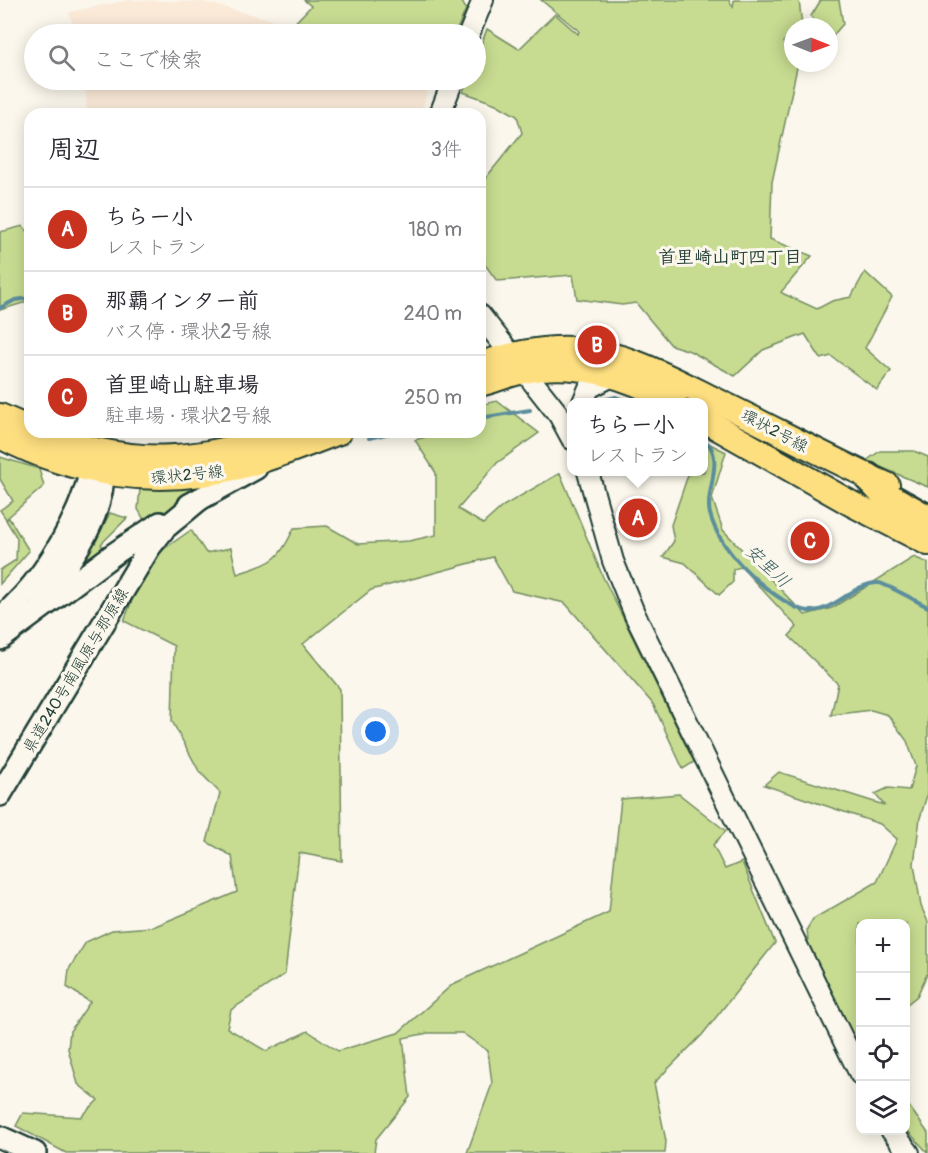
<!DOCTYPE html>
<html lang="ja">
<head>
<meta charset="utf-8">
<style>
  :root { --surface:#fff; --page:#f2f2f3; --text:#2b2b33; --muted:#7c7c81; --line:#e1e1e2; --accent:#c8321e }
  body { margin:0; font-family:Pangolin,"Klee One",sans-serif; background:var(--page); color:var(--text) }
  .controls { position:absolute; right:18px; bottom:18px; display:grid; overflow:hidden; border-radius:12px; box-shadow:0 3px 15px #0003 }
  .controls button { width:54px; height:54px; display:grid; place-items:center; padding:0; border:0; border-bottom:2px solid var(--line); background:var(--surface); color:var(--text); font:30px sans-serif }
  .compass { position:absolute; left:784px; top:18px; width:54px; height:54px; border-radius:50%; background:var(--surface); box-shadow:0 3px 15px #0003; rotate:91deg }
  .you { position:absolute; left:376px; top:732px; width:21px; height:21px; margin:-15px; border:4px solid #fff; border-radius:50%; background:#1a73e8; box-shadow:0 0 0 9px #1a73e833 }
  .badge { display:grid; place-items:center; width:39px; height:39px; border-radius:50%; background:var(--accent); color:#fff; font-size:20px; font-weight:700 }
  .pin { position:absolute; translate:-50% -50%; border:3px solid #fff; box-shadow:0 2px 6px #0006 }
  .popup { position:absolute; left:567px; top:398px; width:141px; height:78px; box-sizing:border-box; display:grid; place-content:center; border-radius:12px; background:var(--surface); filter:drop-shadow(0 2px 4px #0005); font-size:20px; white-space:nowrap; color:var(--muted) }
  .popup b { font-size:22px; color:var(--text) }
  .popup::after { content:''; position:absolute; left:50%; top:100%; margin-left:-12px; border:12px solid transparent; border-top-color:var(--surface) }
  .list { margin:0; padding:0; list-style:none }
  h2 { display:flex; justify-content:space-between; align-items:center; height:78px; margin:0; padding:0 24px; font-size:26px }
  h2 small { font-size:20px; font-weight:400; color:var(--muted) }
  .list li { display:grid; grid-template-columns:39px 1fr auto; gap:18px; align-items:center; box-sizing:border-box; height:84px; padding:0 24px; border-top:2px solid var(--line) }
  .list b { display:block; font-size:22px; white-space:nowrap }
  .list p { margin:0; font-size:20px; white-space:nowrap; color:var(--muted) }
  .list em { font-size:20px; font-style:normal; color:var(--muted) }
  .icon { flex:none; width:33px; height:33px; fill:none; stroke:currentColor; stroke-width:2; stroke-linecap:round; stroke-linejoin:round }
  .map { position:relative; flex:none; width:928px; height:1153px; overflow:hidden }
  .search { position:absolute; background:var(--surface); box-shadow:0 3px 15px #0003; left:24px; top:24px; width:462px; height:66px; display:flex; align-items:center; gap:15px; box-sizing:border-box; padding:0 21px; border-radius:33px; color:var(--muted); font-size:22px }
  .panel { position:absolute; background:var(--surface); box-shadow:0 3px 15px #0003; left:24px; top:108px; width:462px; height:330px; border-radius:18px }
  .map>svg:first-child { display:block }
  .built { fill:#fbead8 }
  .green { fill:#c7dc91; stroke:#738c62; stroke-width:1.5 }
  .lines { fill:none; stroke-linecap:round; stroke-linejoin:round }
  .stream { stroke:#5b8e9d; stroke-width:4 }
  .tertiary-casing { stroke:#1f3d34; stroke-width:24 }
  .secondary-casing { stroke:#1f3d34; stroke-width:26 }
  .primary-casing { stroke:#1f3d34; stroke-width:28 }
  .motorway-casing { stroke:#1f3d34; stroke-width:32 }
  .tertiary { stroke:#fbf7ec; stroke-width:20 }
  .secondary { stroke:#fbf7ec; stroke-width:21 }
  .primary { stroke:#fedf80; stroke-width:24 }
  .motorway { stroke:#fedf80; stroke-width:27 }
  .labels { text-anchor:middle; stroke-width:6; stroke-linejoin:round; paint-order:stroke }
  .street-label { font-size:16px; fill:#1f3d34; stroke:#fbf7ec }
  .neighbourhood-label { font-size:18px; font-weight:bold; fill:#1f3d34; stroke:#fbf7ec }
  .water-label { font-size:18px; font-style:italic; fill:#385f60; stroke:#fbf7ec }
</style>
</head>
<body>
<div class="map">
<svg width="928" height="1153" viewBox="0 0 928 1153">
  <rect width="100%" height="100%" fill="#fbf7ec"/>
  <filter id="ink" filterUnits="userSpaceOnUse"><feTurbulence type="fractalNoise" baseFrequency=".0167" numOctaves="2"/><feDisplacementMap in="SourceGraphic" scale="12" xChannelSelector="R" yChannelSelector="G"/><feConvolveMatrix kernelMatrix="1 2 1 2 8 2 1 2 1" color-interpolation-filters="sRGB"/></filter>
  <g filter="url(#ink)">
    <g class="built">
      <path d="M129,0L203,2L329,34H75L69,12Z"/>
      <path d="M85,80H431L420,114H87Z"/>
    </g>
    <g class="green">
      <path d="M304,0H461L466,9L455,34H284L311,6Z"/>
      <path d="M541,0H729L733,7L734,0H799L802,26L793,27V33L783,42L793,56V63H798L772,182L770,239L812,256L781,292L784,294L817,309L832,301L851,297L865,272L892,297L865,348L891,371L877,390L831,356L821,359L805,334L763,350L735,376L690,351L671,345L636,303L622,305L577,299L573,275L497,281L483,262L485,258H480V185L522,133L517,116L496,104L463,92L467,80H476V59L487,29L519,49L555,14L578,34L579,31Z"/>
      <path d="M821,0H839L843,24L829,40V27H807L814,21L811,16Z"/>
      <path d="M23,226L30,234V301L0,310V232Z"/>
      <path d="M497,401L539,433L497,463L458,509L483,524L503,506L560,473L603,577L694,762L683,769L653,704L565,603L512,591L493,557L371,590L303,644L340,689L342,861L299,853L285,974L231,1010L227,1028L266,1051L308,1031L338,1051L398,1033L453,984L609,912L621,799L679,794L726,831L713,845L725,869L742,862L775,943L702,1035L654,1083L666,1141L665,1153H467L492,1084L488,1051L462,1033H428L403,1038L410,1097L376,1139L374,1153H66L16,1126L23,1113L81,1117L98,1100L78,1084L68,1049L70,1031L90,1002L67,987L69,969L86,942L112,930L153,927L237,892L232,856L207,842L220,793L199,771L172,721L174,646L124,621L147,561L191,530L206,553L231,548L237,574C272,562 278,563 294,528L327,526L358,544L409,541L436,535V473L415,440L443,432H480V405Z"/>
      <path d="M704,441L726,452L712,498L723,530L805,615L832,608L914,557L928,563V792L920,818L914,864L921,906L928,922V972L917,996L906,1005V924H860V1054L809,952L807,929L813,919L877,882L897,839L880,824L764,785L779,772L884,805L875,794L888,788L909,790L916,766L907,741L888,715L871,710L831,715L838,684L789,636L797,627L741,567L733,569V582L719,595L685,563L663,557L674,541L671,525L689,472H704Z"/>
      <path d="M880,451H914L928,457V487L866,461Z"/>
      <path d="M0,457L39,469L44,486L6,519L0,510L13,501L0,479Z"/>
      <path d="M206,484L147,525L138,509L140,489Z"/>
      <path d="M110,513L127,518L101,544L107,553L81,568Z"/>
      <path d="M9,518L29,551L0,584V570L16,560L17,538L6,520Z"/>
      <path d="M906,1102L928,1133V1153L906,1129Z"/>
    </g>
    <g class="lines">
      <g class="stream">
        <path d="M0,308L15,300L30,298"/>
        <path d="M599,401L616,397L629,402"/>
        <path d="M480,418L530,410"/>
        <path d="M369,438L394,432"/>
        <path d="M704,440C727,457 704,491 710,514C720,551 761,589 795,607C828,624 849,582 879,583C884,583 920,603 928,607"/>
      </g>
      <g class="tertiary-casing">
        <g id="tertiary">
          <path d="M469,34L483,0"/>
          <path d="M440,114L453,80"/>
          <path d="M480,315L559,415L572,439"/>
          <path d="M583,402L589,388L612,376"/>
          <path d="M588,472L613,561L635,615L860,1074"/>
          <path d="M891,1130L909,1153"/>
        </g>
      </g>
      <g class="secondary-casing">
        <g id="secondary">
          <path d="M189,505L256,468"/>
          <path d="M42,598C73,559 110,509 102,457"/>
          <path d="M0,618C34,590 60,549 78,509C86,491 89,473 99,457"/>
          <path d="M0,639L114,554L160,523"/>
          <path d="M0,795L149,548L165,528L200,499"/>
          <path d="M0,1137L35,1153"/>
        </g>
      </g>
      <g class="primary-casing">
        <g id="primary">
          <path d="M480,364C511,355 542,347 574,349C622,352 665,375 707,396C767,425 826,457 887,485"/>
          <path d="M480,384C495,380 509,374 524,371C575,359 630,377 674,402"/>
          <path d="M0,416L30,429"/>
          <path d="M704,420L852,504L928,543"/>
          <path d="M38,432C132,469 195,463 290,432"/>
          <path d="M0,436C75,475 157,488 239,467C273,458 306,444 339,432"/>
        </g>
      </g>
      <g class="motorway-casing">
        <path id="motorway" d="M868,477L885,495L928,519"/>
      </g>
      <use href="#tertiary" class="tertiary"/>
      <use href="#secondary" class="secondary"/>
      <use href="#primary" class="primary"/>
      <use href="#motorway" class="motorway"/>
    </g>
  </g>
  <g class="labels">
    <g class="street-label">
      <text transform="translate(775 430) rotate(28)" y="6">環状2号線</text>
      <text transform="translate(187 474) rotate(-6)" y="6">環状2号線</text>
      <text transform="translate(75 670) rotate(-59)" y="6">県道240号南風原与那原線</text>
    </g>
    <g class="neighbourhood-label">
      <text x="730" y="263">首里崎山町四丁目</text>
    </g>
    <g class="water-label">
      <text transform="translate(768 566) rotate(43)" y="6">安里川</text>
    </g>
  </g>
</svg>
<div class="controls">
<button>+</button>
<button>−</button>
<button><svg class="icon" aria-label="locate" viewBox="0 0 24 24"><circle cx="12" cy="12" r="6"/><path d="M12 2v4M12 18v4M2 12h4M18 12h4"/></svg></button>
<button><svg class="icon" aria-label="layers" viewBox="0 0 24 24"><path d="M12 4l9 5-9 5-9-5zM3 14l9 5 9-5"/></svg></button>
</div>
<svg class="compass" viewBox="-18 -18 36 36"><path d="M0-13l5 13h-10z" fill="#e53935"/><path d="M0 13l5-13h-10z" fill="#7c7c81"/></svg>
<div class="you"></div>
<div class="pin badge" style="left:638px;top:518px">A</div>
<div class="popup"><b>ちらー小</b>レストラン</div>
<div class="pin badge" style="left:597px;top:345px">B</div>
<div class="pin badge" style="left:810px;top:541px">C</div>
<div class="search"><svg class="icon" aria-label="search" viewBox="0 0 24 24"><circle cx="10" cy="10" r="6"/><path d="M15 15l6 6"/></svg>ここで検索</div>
<section class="panel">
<h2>周辺<small>3件</small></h2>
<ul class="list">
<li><span class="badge">A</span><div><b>ちらー小</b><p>レストラン</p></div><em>180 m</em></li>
<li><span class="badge">B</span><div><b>那覇インター前</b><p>バス停 · 環状2号線</p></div><em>240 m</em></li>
<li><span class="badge">C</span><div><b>首里崎山駐車場</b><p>駐車場 · 環状2号線</p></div><em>250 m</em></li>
</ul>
</section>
</div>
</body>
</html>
